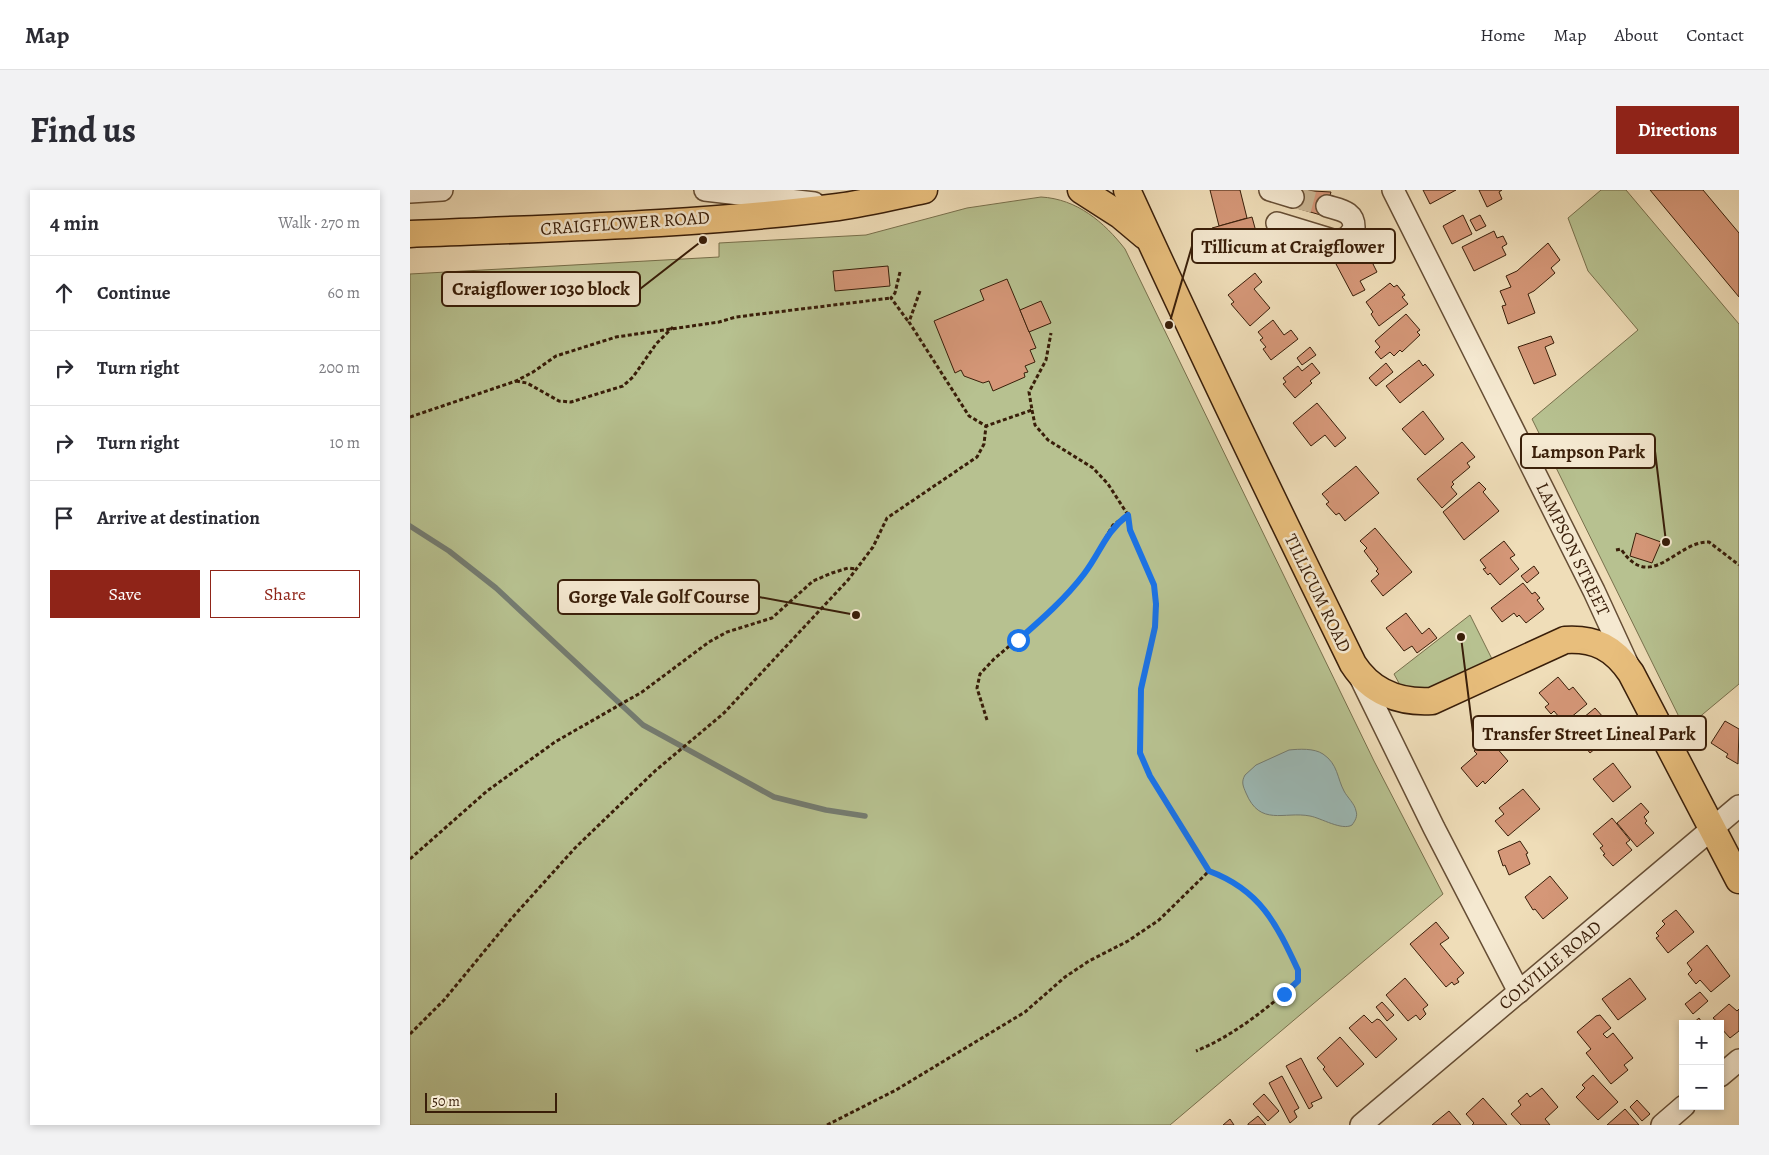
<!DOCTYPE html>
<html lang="en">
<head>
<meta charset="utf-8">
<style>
  :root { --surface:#fff; --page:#f2f2f3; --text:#2b2b33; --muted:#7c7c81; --line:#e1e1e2; --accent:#8f2418 }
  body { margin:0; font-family:Alegreya,serif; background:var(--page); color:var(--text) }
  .controls { position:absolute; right:15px; bottom:15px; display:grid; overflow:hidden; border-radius:0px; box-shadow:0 2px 8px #0003 }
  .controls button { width:45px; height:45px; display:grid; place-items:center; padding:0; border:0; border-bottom:1px solid var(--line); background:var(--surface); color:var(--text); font:25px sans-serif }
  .scale { position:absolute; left:15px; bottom:12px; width:132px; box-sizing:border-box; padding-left:5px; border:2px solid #391e09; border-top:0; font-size:14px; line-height:18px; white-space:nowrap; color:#391e09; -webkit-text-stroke:4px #f5e9d1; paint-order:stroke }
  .stop { position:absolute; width:15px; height:15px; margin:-11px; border:4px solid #1a73e8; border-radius:50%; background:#fff }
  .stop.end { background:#1a73e8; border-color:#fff; box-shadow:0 1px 5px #0008 }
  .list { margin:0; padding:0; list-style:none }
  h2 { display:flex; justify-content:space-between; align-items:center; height:65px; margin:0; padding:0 20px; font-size:21px }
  h2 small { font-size:16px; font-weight:400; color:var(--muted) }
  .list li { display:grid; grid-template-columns:32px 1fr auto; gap:15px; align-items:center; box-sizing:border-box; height:75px; padding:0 20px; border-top:1px solid var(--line) }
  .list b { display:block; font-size:19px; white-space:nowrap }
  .list em { font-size:16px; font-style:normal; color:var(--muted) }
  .actions { display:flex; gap:10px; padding:15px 20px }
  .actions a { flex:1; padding:11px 0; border:1px solid var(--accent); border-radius:0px; text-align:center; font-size:18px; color:var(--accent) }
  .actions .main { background:var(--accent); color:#fff }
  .icon { flex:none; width:28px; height:28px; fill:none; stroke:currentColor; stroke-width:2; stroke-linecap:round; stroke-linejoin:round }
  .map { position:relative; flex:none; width:1329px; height:935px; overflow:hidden; border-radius:0px }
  header { display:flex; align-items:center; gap:30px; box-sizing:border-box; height:70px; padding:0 25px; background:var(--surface); border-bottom:1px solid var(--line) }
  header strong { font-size:24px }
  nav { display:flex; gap:28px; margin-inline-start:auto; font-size:18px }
  .intro { display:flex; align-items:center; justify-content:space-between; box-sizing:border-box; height:120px; padding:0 30px }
  h1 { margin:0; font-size:35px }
  .button { padding:12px 22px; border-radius:0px; background:var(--accent); color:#fff; font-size:18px; font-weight:700 }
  main { display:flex; gap:30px; padding:0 30px }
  aside { flex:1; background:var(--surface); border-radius:0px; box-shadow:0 2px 8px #0003 }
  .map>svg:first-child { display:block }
  .green { fill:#b7c190; stroke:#78704c }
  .water { fill:#9cbab7; stroke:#747c71 }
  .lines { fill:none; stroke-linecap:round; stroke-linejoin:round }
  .stream { stroke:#747c71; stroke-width:5.5 }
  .building { fill:#d59778; stroke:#391e09 }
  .minor-tunnel { stroke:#cbb795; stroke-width:21; stroke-dasharray:21 11; stroke-linecap:butt }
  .minor-casing { stroke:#664e35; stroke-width:24 }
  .major-casing { stroke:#391e09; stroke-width:29 }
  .path { stroke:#391e09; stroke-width:3; stroke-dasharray:4 2.5; stroke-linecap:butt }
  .minor { stroke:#f5e9d1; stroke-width:21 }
  .major { stroke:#e8be7c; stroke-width:26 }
  .route { stroke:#1a73e8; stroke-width:6 }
  .labels { text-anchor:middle; stroke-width:5; stroke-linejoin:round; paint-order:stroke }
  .street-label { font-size:18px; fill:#391e09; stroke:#f5e9d1 }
  .leader { fill:none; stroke:#391e09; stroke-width:2 }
  .callout-dot { fill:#391e09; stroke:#f5e9d1; stroke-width:2 }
  .callout { fill:#f5e9d1; stroke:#391e09; stroke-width:2 }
  .callout-label { font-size:19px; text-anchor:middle; font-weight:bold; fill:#391e09 }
</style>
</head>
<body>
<header>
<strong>Map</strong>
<nav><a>Home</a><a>Map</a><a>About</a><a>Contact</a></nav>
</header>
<div class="intro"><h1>Find us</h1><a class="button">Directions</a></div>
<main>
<aside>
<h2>4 min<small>Walk · 270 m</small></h2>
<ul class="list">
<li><svg class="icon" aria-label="ahead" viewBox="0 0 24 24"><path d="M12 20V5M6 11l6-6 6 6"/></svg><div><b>Continue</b></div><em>60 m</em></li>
<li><svg class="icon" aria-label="right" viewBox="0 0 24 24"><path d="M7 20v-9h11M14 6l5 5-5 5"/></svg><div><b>Turn right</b></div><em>200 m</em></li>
<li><svg class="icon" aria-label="right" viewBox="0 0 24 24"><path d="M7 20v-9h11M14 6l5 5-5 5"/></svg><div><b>Turn right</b></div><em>10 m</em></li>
<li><svg class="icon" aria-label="arrive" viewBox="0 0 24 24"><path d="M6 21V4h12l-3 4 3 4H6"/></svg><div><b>Arrive at destination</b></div></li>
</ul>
<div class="actions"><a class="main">Save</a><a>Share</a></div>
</aside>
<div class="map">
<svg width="1329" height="935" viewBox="0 0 1329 935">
  <rect width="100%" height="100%" fill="#efddb8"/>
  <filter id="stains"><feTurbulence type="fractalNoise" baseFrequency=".004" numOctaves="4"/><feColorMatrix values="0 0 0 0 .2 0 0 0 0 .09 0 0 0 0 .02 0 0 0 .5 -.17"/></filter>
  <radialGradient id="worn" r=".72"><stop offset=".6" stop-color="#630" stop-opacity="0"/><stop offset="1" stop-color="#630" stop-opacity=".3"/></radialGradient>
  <g class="green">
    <path d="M1191,0H1216L1329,134V494L1275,539L1122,229L1228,140L1178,81L1158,28Z"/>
    <path d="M631,7C667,9 694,32 715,59L964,571L1033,704L760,935H0V84L309,67V53L456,45L557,18Z"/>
    <path d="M1060,425L1082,469L1024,497L1010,500L990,495L984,484Z"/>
  </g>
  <path class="water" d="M879,560C889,559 904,558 913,564C928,574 927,588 934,601C937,607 945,614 946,621C948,626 945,631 942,635C932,641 911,628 900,626C874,621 850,637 836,603C833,596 831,592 835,585L846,575Z"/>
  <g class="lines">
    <path class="stream" d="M0,336L39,361L86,398L233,535L364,607L416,620L455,626"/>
  </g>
  <g class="building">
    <path d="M800,0H830L837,28L809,36Z"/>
    <path d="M885,0L921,2L914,26L880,16Z"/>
    <path d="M1013,0H1046L1020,14Z"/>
    <path d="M1069,0H1092L1089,2L1092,9L1077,17Z"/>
    <path d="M1240,0H1293L1329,43V107Z"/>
    <path d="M1053,25L1062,44L1042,54L1033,36Z"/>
    <path d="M1070,25L1076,36L1066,41L1060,30Z"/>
    <path d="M842,27L848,49L808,60L802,38Z"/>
    <path d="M1084,41L1087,48L1093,46L1097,54L1092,57L1096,65L1064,81L1052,57Z"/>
    <path d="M1138,53L1150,70L1141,78L1145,83L1124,101L1118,104L1125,123L1098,134L1092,116L1096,115L1090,101L1101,97L1096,86L1107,81Z"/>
    <path d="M955,59L959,66L962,64L967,72L963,74L967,82L950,91L955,100L943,106L926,74Z"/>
    <path d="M478,76L480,96L425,101L423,81Z"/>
    <path d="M845,83L852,92L844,99L860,118L840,136L821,114L824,112L818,105Z"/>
    <path d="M597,89L626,158L620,160L625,172L615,176L618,182L614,183L615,187L583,201L579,191L573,193L554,186L551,180L545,183L524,131L574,110L570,100Z"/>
    <path d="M980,93L984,97L987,95L995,105L992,107L998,114L969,136L961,124L963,122L956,112Z"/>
    <path d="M631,111L641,133L619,142L610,120Z"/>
    <path d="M996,124L1010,140L1007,142L1010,145L992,162L990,160L984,166L980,162L971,169L965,162L970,157L965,151Z"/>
    <path d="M863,130L874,145L881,140L888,149L861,170L853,159L856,157L850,150L853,148L848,142Z"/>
    <path d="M1141,146L1144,153L1135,157L1146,185L1124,194L1108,157Z"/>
    <path d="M900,157L906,165L892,175L887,168Z"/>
    <path d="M1009,170L1013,176L1015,174L1024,185L990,213L976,196Z"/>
    <path d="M902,173L910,183L900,191L902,193L885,208L873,194L876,192L873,188L888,176L892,181Z"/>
    <path d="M976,173L983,182L966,196L959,188Z"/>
    <path d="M907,213L936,248L925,257L915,245L901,256L883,233Z"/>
    <path d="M1013,221L1034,249L1015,265L992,239Z"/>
    <path d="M1052,252L1065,267L1057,273L1060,277L1042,292L1044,294L1041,297L1047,304L1032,318L1007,289Z"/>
    <path d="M946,276L969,303L935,331L929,323L926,325L916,314L919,312L912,304Z"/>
    <path d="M1069,292L1076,299L1073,302L1089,321L1054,350L1033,322Z"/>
    <path d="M965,338L1002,382L973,406L961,391L969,384L966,381L968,379L954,361L957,358L950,351Z"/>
    <path d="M1226,343L1251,352L1242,373L1220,366Z"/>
    <path d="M1094,351L1105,365L1100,368L1109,379L1090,395L1080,383L1078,385L1073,379L1076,378L1070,370Z"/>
    <path d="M1124,376L1129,383L1117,393L1111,386Z"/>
    <path d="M1113,393L1122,404L1125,402L1130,408L1127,410L1134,419L1116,433L1109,425L1107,427L1104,423L1092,432L1081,418Z"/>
    <path d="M996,423L1012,444L1019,438L1027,448L1007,463L1002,456L994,461L976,438Z"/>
    <path d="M1148,487L1159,500L1163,497L1177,514L1154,533L1144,521L1141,524L1135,517L1139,514L1129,503Z"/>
    <path d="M1185,518L1194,528L1187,534L1200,549L1188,560L1186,558L1180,563L1172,553L1175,551L1172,549L1170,550L1163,542L1165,540L1162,537Z"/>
    <path d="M1315,531L1329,539L1328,574L1316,567L1318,564L1301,553Z"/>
    <path d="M1079,549L1098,571L1075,594L1073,591L1067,597L1051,578L1067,564L1064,561Z"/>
    <path d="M1203,573L1221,597L1203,612L1183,589Z"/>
    <path d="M1113,599L1130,619L1098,646L1085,631L1094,624L1089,618Z"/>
    <path d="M1231,613L1239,622L1234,627L1237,631L1235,633L1244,643L1227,657L1207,633Z"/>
    <path d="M1202,628L1220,650L1216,653L1222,660L1203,676L1193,665L1195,664L1190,658L1193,656L1183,644Z"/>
    <path d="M1110,651L1118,663L1116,664L1120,674L1099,685L1095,675L1093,676L1088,661Z"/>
    <path d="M1140,686L1158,708L1133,729L1125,719L1123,720L1115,707Z"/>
    <path d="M1266,720L1284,742L1258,763L1246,748L1249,746L1246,743L1255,734L1252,731Z"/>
    <path d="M1026,732L1039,748L1030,754L1054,783L1047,789L1049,792L1044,795L1042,792L1036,797L1000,754Z"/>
    <path d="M1297,755L1320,786L1301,802L1290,790L1286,794L1278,784L1282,780L1277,773Z"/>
    <path d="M995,788L1018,815L1013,819L1016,824L1010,830L1006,825L998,831L976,805Z"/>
    <path d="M1220,788L1236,809L1208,830L1192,809Z"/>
    <path d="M1290,802L1298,811L1283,824L1275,814Z"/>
    <path d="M972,812L984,825L977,831L966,817Z"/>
    <path d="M1319,814L1327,821L1329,819V841L1320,848L1310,837V834L1303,828Z"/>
    <path d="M954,825L962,833L967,829L970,830L987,849L966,868L939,838Z"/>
    <path d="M1190,825L1201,838L1193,844L1197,848L1203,843L1223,868L1214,875L1218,880L1201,894L1176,863L1181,859L1167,842L1186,826Z"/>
    <path d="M1289,828L1293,834H1282Z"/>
    <path d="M930,847L954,874L927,897L913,879L915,877L907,868Z"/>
    <path d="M891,868L912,908L901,913L903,916L899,919L876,876Z"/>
    <path d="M1183,885L1208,912L1188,930L1166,907L1175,898L1172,895Z"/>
    <path d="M872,886L889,918L884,921L887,927L880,933L859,893Z"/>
    <path d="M1132,898L1148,917L1135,929L1140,935H1111L1101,924L1111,915L1108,911L1117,903L1120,907Z"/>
    <path d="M854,904L869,921L858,931L843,914Z"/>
    <path d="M1073,908L1097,935H1062L1064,933L1056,924Z"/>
    <path d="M1227,910L1240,924L1232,931L1220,917Z"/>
    <path d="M1215,919L1229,935H1197Z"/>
    <path d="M1039,921L1051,935H1022Z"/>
    <path d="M848,926L856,935H838V934Z"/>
    <path d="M820,929L824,935H813Z"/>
  </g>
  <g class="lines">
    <path class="minor-tunnel" d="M883,7L917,16"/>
    <g class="minor-casing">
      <g id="minor">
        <path d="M295,0L404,13"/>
        <path d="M860,0L883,7"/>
        <path d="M983,0L1184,401L1218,475"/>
        <path d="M0,2L32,0"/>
        <path d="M867,33L926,51L937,48L944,39C945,21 930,20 917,16"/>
        <path d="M948,483L1024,638L1109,802"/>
        <path d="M1310,886L1329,870"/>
        <path d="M951,935L1329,616"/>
        <path d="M1252,935L1274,916"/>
      </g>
    </g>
    <g class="major-casing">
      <g id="major">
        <path d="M671,0L710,25L735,46"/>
        <path d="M717,0C790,160 866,317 943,474C961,502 989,513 1022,511L1155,450C1185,448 1204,458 1221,483L1329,690"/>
        <path d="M0,44C142,38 286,35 428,17C457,13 485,6 514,0"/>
      </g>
    </g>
    <g class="path">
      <path d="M490,82L485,103L481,108L498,131"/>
      <path d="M510,101L499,132L559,226L576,236L622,220L619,202L636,170L641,143"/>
      <path d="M106,191L117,193L149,211L161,212L213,196L223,187L246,154L263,137"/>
      <path d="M622,220L625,235L638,250L683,278L698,294L718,325L720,339L744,395L747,414L745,437L731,499L730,563L740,586L799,681C850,701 865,733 888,780V791C858,818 823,846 786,861"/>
      <path d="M0,227L106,191L123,182L146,166L206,147L309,132L326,127L481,108"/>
      <path d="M1206,360L1211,359C1241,404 1266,351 1299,352L1329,375"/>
      <path d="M577,530L567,498L570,484L584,469L635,426L675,384L703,335L717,325"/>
      <path d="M0,669L77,601L145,552L232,502L299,452L317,442L362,428L403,391L422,383L438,378L446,379"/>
      <path d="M0,844L34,810L101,729L165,658L245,581L314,523L438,390L463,357L477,328L567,267L574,254L576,236"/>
      <path d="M417,935L486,900L615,822L655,787L679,771L718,751L749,730L799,681"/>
    </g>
    <use href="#minor" class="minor"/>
    <use href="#major" class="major"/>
  </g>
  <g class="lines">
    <path class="route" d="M608,450C631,430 656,408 674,384C691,362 695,342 718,325L720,340L744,395L746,414L745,437L731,499L730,563L740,586L799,681C850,700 866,733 888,780V791L874,804"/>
  </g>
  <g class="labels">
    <g class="street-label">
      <text transform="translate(215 33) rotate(-4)" y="6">CRAIGFLOWER ROAD</text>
      <text transform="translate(1163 359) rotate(64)" y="6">LAMPSON STREET</text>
      <text transform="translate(908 403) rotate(64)" y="6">TILLICUM ROAD</text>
      <text transform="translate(1140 775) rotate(-40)" y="6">COLVILLE ROAD</text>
    </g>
  </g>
  <path class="leader" d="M759 135L782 56M293 50L230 99M1256 352L1245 261M446 425L349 407M1051 447L1063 543"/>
  <g class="callout-dot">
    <circle cx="759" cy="135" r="5"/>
    <circle cx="293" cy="50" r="5"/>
    <circle cx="1256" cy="352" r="5"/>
    <circle cx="446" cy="425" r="5"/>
    <circle cx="1051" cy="447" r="5"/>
  </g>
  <g class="callout">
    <rect x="782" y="39" width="203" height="34" rx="5"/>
    <rect x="32" y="82" width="198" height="34" rx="5"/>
    <rect x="1111" y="244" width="134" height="34" rx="5"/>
    <rect x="148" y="390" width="201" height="34" rx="5"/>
    <rect x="1063" y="526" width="233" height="34" rx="5"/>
  </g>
  <g class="callout-label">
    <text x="883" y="63">Tillicum at Craigflower</text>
    <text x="131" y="105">Craigflower 1030 block</text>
    <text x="1178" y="268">Lampson Park</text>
    <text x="249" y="413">Gorge Vale Golf Course</text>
    <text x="1179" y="550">Transfer Street Lineal Park</text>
  </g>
  <rect width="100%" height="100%" filter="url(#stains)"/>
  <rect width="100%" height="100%" fill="url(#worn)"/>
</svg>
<div class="controls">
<button>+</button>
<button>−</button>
</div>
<div class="scale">50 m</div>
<div class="stop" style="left:608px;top:450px"></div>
<div class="stop end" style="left:874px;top:804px"></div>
</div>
</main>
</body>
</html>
